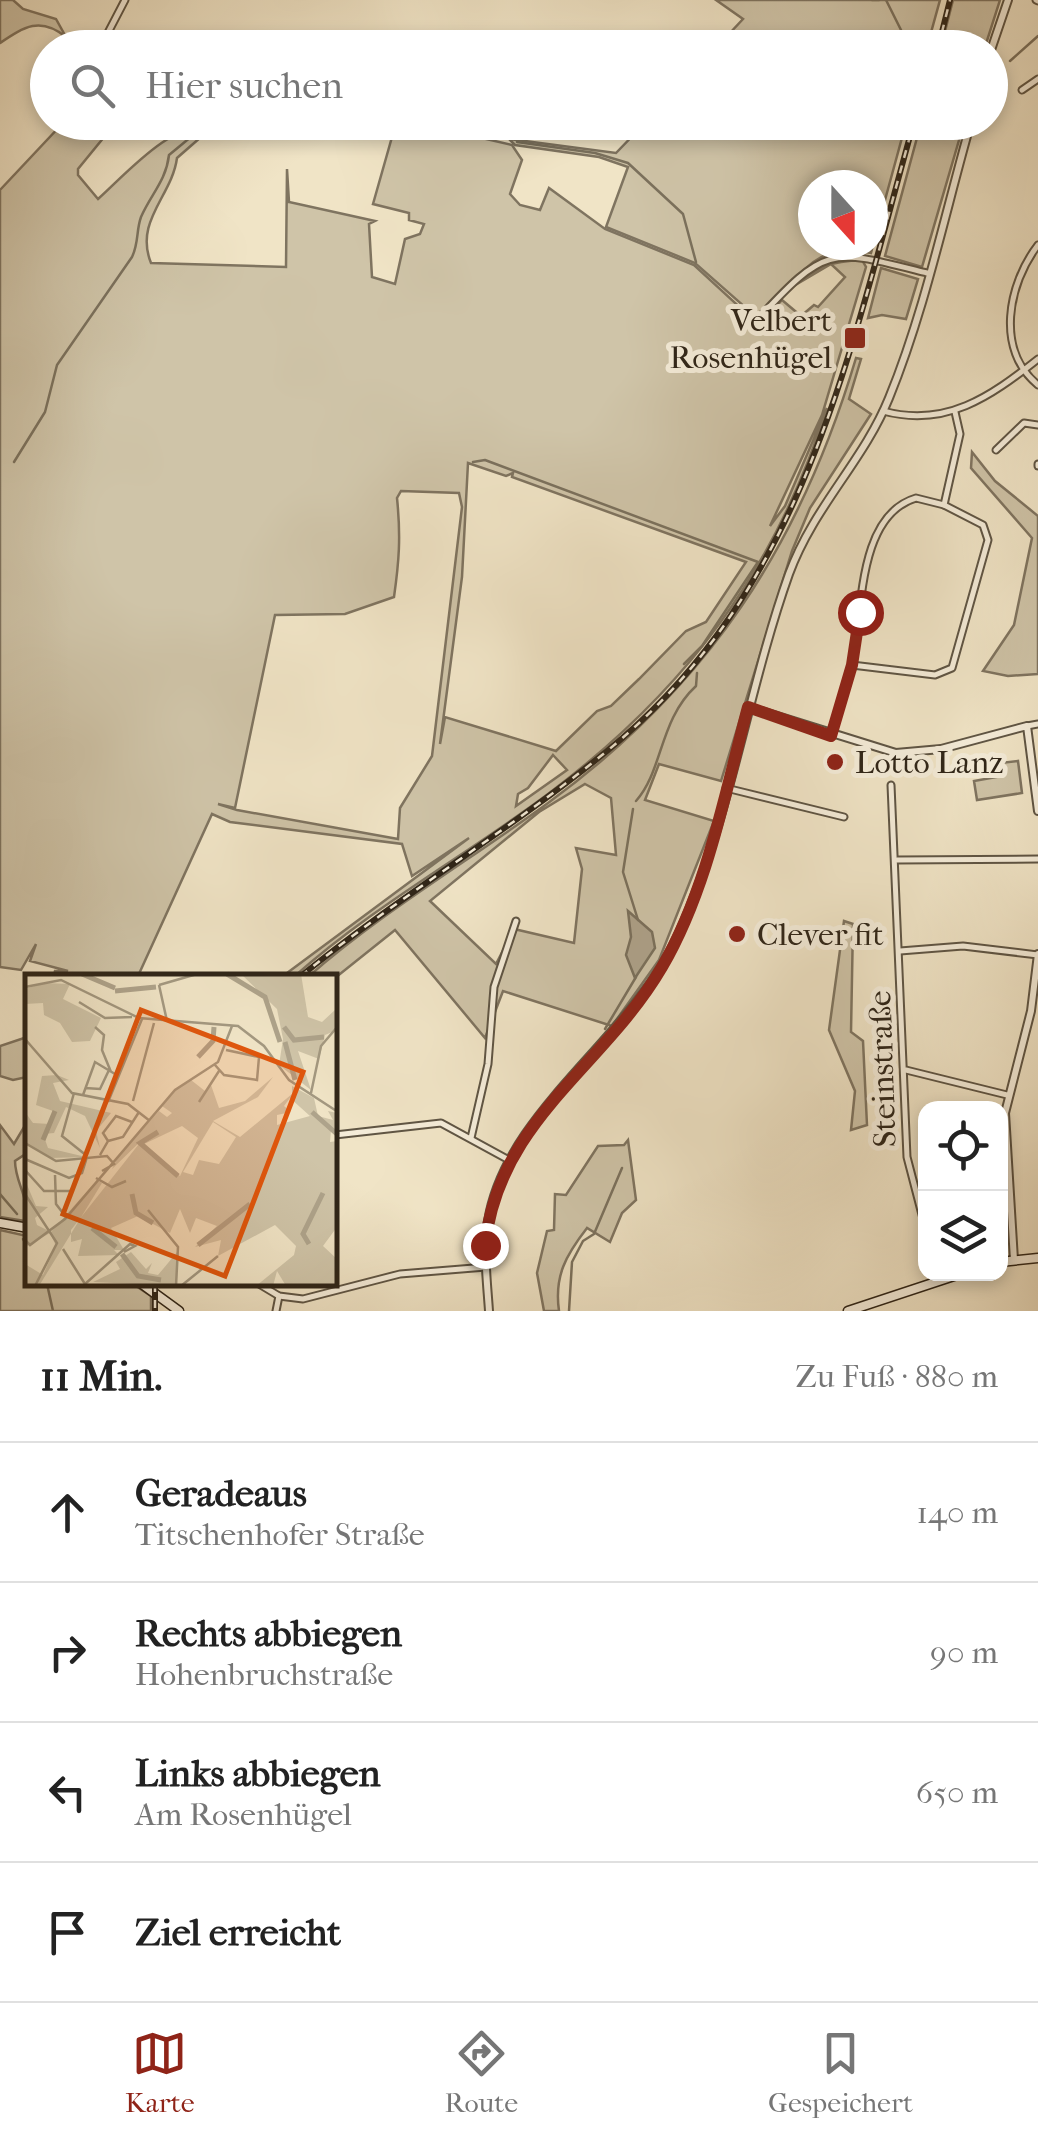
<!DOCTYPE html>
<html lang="de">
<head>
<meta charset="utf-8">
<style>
  :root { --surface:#fff; --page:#f6f6f6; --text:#222; --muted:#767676; --line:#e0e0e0; --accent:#8f2418 }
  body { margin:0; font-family:"IM FELL French Canon",serif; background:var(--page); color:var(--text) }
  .controls { position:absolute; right:30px; bottom:30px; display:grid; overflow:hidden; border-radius:20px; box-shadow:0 5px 15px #0003 }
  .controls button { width:90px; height:90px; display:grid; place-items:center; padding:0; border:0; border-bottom:2px solid var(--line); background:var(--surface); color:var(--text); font:50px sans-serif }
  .compass { position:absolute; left:798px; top:170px; width:90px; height:90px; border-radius:50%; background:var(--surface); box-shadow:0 5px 15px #0003; rotate:159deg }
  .stop { position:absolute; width:30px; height:30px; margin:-22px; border:8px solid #8f2418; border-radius:50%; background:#fff }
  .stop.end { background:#8f2418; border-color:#fff; box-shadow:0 2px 10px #0008 }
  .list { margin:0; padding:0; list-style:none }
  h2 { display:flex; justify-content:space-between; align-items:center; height:130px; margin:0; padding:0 40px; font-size:42px }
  h2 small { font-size:32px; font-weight:400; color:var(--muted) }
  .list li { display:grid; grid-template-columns:65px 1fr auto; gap:30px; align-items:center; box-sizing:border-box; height:140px; padding:0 40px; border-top:2px solid var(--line) }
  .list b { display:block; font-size:38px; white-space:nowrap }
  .list p { margin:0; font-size:32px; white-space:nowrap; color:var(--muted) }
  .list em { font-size:32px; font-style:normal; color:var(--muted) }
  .icon { flex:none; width:55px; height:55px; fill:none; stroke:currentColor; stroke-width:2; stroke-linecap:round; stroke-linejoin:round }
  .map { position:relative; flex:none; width:1038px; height:1311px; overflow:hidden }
  .search { position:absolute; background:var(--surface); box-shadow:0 5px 15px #0003; left:30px; right:30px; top:30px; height:110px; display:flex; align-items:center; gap:25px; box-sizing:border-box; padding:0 35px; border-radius:55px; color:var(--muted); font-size:38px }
  .sheet { height:690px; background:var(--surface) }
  nav { display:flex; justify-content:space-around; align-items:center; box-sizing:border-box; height:140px; border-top:2px solid var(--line); background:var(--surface); font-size:28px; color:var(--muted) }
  nav a { display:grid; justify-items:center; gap:5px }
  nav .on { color:var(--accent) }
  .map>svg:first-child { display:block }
  .green { fill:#cfc4a8; stroke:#7f7460; stroke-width:2.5; fill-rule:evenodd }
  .water { fill:#aea38b; stroke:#7b715d; stroke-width:2.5 }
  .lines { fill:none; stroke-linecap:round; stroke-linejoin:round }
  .stream { stroke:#7b715d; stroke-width:2.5 }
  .minor-casing { stroke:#5f5544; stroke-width:9 }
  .tertiary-casing { stroke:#5f5544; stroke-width:10 }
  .secondary-casing { stroke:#2f2518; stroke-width:11 }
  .minor { stroke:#f5edda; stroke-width:5 }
  .tertiary { stroke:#f5edda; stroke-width:6 }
  .secondary { stroke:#f5edda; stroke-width:8 }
  .rail-casing { stroke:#2f2518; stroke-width:6 }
  .rail { stroke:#f5edda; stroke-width:2.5; stroke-dasharray:8; stroke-linecap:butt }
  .route { stroke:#8f2418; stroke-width:12 }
  .poi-dot { fill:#8f2418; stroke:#f5edda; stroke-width:4 }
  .labels { text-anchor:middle; stroke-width:10; stroke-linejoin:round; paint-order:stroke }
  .poi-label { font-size:32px; fill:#2f2518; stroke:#f5edda; text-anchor:start }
  .street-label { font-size:32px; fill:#2f2518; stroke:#f5edda }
  .inset-river { fill:none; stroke:#aea38b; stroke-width:5 }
  .inset-road { fill:none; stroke:#a39880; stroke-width:2.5 }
  .view { fill:#df560d; fill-opacity:0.15; stroke:#df560d; stroke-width:5 }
  .inset-edge { fill:none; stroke:#2f2518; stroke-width:5 }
</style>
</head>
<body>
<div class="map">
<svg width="1038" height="1311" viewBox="0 0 1038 1311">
  <rect width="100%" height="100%" fill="#f0e4c6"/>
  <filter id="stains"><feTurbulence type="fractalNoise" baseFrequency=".002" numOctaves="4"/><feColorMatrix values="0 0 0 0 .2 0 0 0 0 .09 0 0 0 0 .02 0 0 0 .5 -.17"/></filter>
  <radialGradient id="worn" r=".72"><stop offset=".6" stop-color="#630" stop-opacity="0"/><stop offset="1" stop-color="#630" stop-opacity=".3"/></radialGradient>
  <g class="green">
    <path d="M0,0H13L23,9L56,19L66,37C40,16 24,27 0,43Z"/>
    <path d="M716,0H940L927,47L716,48L743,19Z"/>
    <path d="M953,0H1000L985,47H941Z"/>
    <path d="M63,123H102L109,131L78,169V175L98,199C131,169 170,123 217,123L177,158C172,196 134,221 151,263L286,267L287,169L289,202L375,221L369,224L372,277L395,284L405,239L420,234L424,224L409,220V213L373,204L396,123H447L469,135L512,145L522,160L510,194L520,205L540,210L549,188L605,229L694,265L759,325L782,300L801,316L814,305L818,307L845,277L831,264L792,287C815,267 832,261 862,260L866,267L822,415L770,526L785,506L827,408C775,572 685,691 548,794C465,856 372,907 295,976H283L469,838L412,876L402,844L230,822L212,814L138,976H54L55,971H68L30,961L36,944L21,970L0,967V190ZM468,463L506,476L513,473L512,477L746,562L706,622L686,631L639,679L611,706L597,711L556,751L445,717L440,744L462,577ZM401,491L459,493L462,507L432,756L400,808L398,839L237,810L218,804L235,808L275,615L345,614L394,597C399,562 401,537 397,498ZM553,755L567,770L516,806L518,794L528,788Z"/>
    <path d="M645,123H906L873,244V185H813V245H873L871,253C805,239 799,289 755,316L695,263L606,227L628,167L599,157L515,145L509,139L616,153Z"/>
    <path d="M921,123H964L922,267L885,256Z"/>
    <path d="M881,268L918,279L906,319L882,315L868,318Z"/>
    <path d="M856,358L861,359L849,399L871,414L810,508L792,551L721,781L659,764L645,800L714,821L659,960L612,1026L503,991L485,1038L395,930L335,978L309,976C382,912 470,860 548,803C708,686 800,546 856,358ZM585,784L611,798L616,855L576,848L582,869L574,943L514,929L496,964L430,901L539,812Z"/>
    <path d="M972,452L995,481L1038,516V674L1008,676L983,671L1014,625L1032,538L971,468Z"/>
    <path d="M1018,761L1022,793L977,800L974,781L1002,776L1000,763Z"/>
    <path d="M844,921L853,924L851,1032L863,1041L867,1125L851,1130L855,1091L829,1030Z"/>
    <path d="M27,1037V1077L13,1080L0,1076V1046Z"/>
    <path d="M27,1122V1153L15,1161C15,1183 31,1200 25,1221L0,1217V1125L14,1144Z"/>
    <path d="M628,1140L636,1200L622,1213L610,1242L587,1228C566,1255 554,1276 559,1311H544L537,1273L547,1231L554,1230L555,1194L566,1195L598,1146L624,1145Z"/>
    <path d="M0,1230L27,1236L28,1284H133L151,1296V1311H0Z"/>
  </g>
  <path class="water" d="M628,911L652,932L655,948L635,978L626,955L631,937Z"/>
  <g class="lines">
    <g class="stream">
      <path d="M872,0H879"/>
      <path d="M886,0L910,48"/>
      <path d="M1010,61L1038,36"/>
      <path d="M517,142L595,153L628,163L683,214L696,262"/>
      <path d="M14,462L45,412L57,365L132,257C139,242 136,231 141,217C151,194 166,181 169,155L209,122"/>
      <path d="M473,462L485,460L758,562L702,646L684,664"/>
      <path d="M636,801C663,771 659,720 696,686L697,673"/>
      <path d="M633,809L623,872L638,920"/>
      <path d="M605,1029L636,977"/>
      <path d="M0,1194L17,1214"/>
      <path d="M23,1239L28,1247"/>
      <path d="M47,1284L53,1311"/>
      <path d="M569,1311L572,1262L583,1241L594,1234L622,1168"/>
    </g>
    <g class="minor-casing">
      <g id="minor">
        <path d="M1036,0L1038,1"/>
        <path d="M100,48L125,0"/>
        <path d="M1022,90L1038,79"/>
        <path d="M1038,245C1008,284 995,350 1038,385"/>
        <path d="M758,319C827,244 831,249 927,273"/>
        <path d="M883,411C946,428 990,397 1038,359"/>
        <path d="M996,450L1024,423L1038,425"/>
        <path d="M1038,464V466"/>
        <path d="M944,505L960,434L955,412"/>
        <path d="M1027,726L1038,724"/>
        <path d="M831,736C838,713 846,690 852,667C863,619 855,516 916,498L944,505L983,525L988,540L952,668L935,675L852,665"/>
        <path d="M891,785L907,1157L926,1230"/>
        <path d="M726,788L844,817"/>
        <path d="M897,860L1038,859"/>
        <path d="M900,951L963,946L1038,955"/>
        <path d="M906,1070L1007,1095"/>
        <path d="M335,1135L441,1123L509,1160"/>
        <path d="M471,1138L488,1064L494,987L516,921"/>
        <path d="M259,1284L279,1296L303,1299L400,1274L486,1267"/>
        <path d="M276,1311L279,1296"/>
      </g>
    </g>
    <g class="tertiary-casing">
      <g id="tertiary">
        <path d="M990,53L1008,0"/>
        <path d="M748,707L896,753L941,749L1027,726L1038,811"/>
        <path d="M1014,1260L1005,1113L1031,1011L1038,954"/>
        <path d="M489,1311C487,1281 483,1251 488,1221C506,1110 631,1040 678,935C730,821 747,692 789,574C814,506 863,462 889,398C925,310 945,213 971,122"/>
      </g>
    </g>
    <g class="secondary-casing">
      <g id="secondary">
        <path d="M0,1223L28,1228"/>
        <path d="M1000,1262L1038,1258"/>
        <path d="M142,1284L179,1311"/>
        <path d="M848,1311L960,1274"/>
      </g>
    </g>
    <use href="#minor" class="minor"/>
    <use href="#tertiary" class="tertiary"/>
    <use href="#secondary" class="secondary"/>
    <g class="rail-casing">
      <g id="rail">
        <path d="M938,48L950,0"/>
        <path d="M301,976C399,896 509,831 607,751C806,589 848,356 914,122"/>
        <path d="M155,1284V1311"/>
      </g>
    </g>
    <use href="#rail" class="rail"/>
  </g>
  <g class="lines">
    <path class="route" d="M485,1245C499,1119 603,1068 662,967C707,890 725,793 748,707L831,736L852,665L860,612"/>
  </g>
  <g class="poi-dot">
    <rect x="843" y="326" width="24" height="24" rx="5"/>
    <circle cx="835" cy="762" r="10"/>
    <circle cx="737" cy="934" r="10"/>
  </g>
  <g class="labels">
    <g class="poi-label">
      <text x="832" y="331" text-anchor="end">Velbert<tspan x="832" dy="37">Rosenhügel</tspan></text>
      <text x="855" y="773">Lotto Lanz</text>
      <text x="757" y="945">Clever fit</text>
    </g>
    <g class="street-label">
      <text transform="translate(882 1069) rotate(-92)" y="11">Steinstraße</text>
    </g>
  </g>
  <g transform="translate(25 974)">
    <rect width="312" height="312" fill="#f0e4c6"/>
    <path d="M216,0H276L283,43L297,48L311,35L312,56L300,61L294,85L273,77L286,116L254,91L258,65L252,35ZM19,9L45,10L38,25L76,44L65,67L47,68L35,49L19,41L18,29L0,30V15ZM32,101L44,106L28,109L35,127L86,139L71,157L75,174L60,142L41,133L29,159L18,160L23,174L61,183L25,184L0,168V138L8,149L25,150L28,137L11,131L17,102ZM248,103L233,123L188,147L215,163L267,120V112L289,124L293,142L308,146L303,137L312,139V164L306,156L305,168L312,167V253L298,272L312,285V312H261L252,297L248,312H231L269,281L271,272L250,251L193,282L196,266L170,273L192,252L171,244L165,259L155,235L145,259L113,242L86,254L99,276H89L94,281L53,282L57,265L46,268V256L117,166L87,195L94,181L134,137L142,143L147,139L137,132L154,113L166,106L180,117L186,111L194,134L220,127ZM265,124L285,142L252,151V141L266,138L259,132ZM188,148L211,163L194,190L174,186L168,201L158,198ZM157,152L173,164L155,202L117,171ZM0,206L11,232L23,233L10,244L12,251L26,258L72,206L77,209L14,312H1L0,290L18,301L31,272L25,259L2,272L0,285ZM153,277L151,312L68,308L95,295L91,288L106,278L121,295L127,289L123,299L133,301Z" fill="#cfc4a8" fill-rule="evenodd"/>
    <path class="inset-river" d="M57,0L90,14M202,0L240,23L255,68M90,17L131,13M259,53L269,66L299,63M260,68L270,106M173,83L188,67L189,53M287,138L313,161M133,158L115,169L153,202M18,166L30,137M107,220L111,239L128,249M67,254L91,273M284,270L278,260L298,219M173,271L225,230M97,280L113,302L136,306"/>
    <path class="inset-road" d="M134,11L172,0M134,11L142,47M0,13L36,6L114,44L213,52L239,72L264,106L313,138M54,28L80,44L107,43M70,53L79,61L77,76L86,98M0,65L47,119L103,130L125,147M190,91L199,101L232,106L234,83L201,76M60,114L75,115L84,96M49,119L37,162L62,182M286,119L296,72L313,52M58,121L70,88L90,100M108,127L129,49M83,128L117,45M174,128L194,97M83,167L98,163L114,138M0,169L31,187L82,182L89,190L77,197M75,181L83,167L78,159L91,142L107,148M0,185L44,204L57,199L62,183M0,196L19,217H45M30,201L31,230L41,243M71,204L87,213L101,207M0,220L32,269L10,312M123,236L153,273L151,312M0,266L5,271L40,245L150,116L193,88L207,52M38,275L60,310M60,310L105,270L110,272L99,278M156,312L193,282"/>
    <path class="view" d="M116,36L278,98L200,302L38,240Z"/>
    <rect width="312" height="312" class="inset-edge"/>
  </g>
  <rect width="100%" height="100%" filter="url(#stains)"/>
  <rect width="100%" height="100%" fill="url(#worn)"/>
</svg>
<div class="controls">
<button><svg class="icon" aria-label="locate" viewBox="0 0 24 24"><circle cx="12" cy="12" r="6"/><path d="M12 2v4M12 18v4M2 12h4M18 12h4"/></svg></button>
<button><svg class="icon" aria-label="layers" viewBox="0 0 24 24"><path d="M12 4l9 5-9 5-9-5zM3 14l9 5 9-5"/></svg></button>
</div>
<svg class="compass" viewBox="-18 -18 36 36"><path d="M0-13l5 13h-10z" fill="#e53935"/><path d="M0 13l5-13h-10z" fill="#767676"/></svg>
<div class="stop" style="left:860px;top:612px"></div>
<div class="stop end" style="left:485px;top:1245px"></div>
<div class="search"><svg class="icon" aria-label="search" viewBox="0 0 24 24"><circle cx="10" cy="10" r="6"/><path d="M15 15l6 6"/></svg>Hier suchen</div>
</div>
<section class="sheet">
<h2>11 Min.<small>Zu Fuß · 880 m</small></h2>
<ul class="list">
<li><svg class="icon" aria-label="ahead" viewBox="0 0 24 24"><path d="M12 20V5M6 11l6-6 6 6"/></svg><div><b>Geradeaus</b><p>Titschenhofer Straße</p></div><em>140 m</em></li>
<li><svg class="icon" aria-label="right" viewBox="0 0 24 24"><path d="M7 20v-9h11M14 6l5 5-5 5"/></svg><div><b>Rechts abbiegen</b><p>Hohenbruchstraße</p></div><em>90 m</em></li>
<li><svg class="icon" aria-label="left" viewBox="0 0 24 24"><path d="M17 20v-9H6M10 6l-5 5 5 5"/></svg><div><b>Links abbiegen</b><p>Am Rosenhügel</p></div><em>650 m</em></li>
<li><svg class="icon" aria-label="arrive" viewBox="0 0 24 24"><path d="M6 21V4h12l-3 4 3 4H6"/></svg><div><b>Ziel erreicht</b></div></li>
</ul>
</section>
<nav>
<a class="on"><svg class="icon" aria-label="map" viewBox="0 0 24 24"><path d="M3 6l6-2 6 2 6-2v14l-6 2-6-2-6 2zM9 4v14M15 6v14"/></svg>Karte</a>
<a><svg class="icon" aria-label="directions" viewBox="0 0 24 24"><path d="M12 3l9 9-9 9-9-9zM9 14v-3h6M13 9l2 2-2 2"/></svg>Route</a>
<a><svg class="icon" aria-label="saved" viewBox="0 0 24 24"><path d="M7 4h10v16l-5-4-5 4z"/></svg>Gespeichert</a>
</nav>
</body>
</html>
